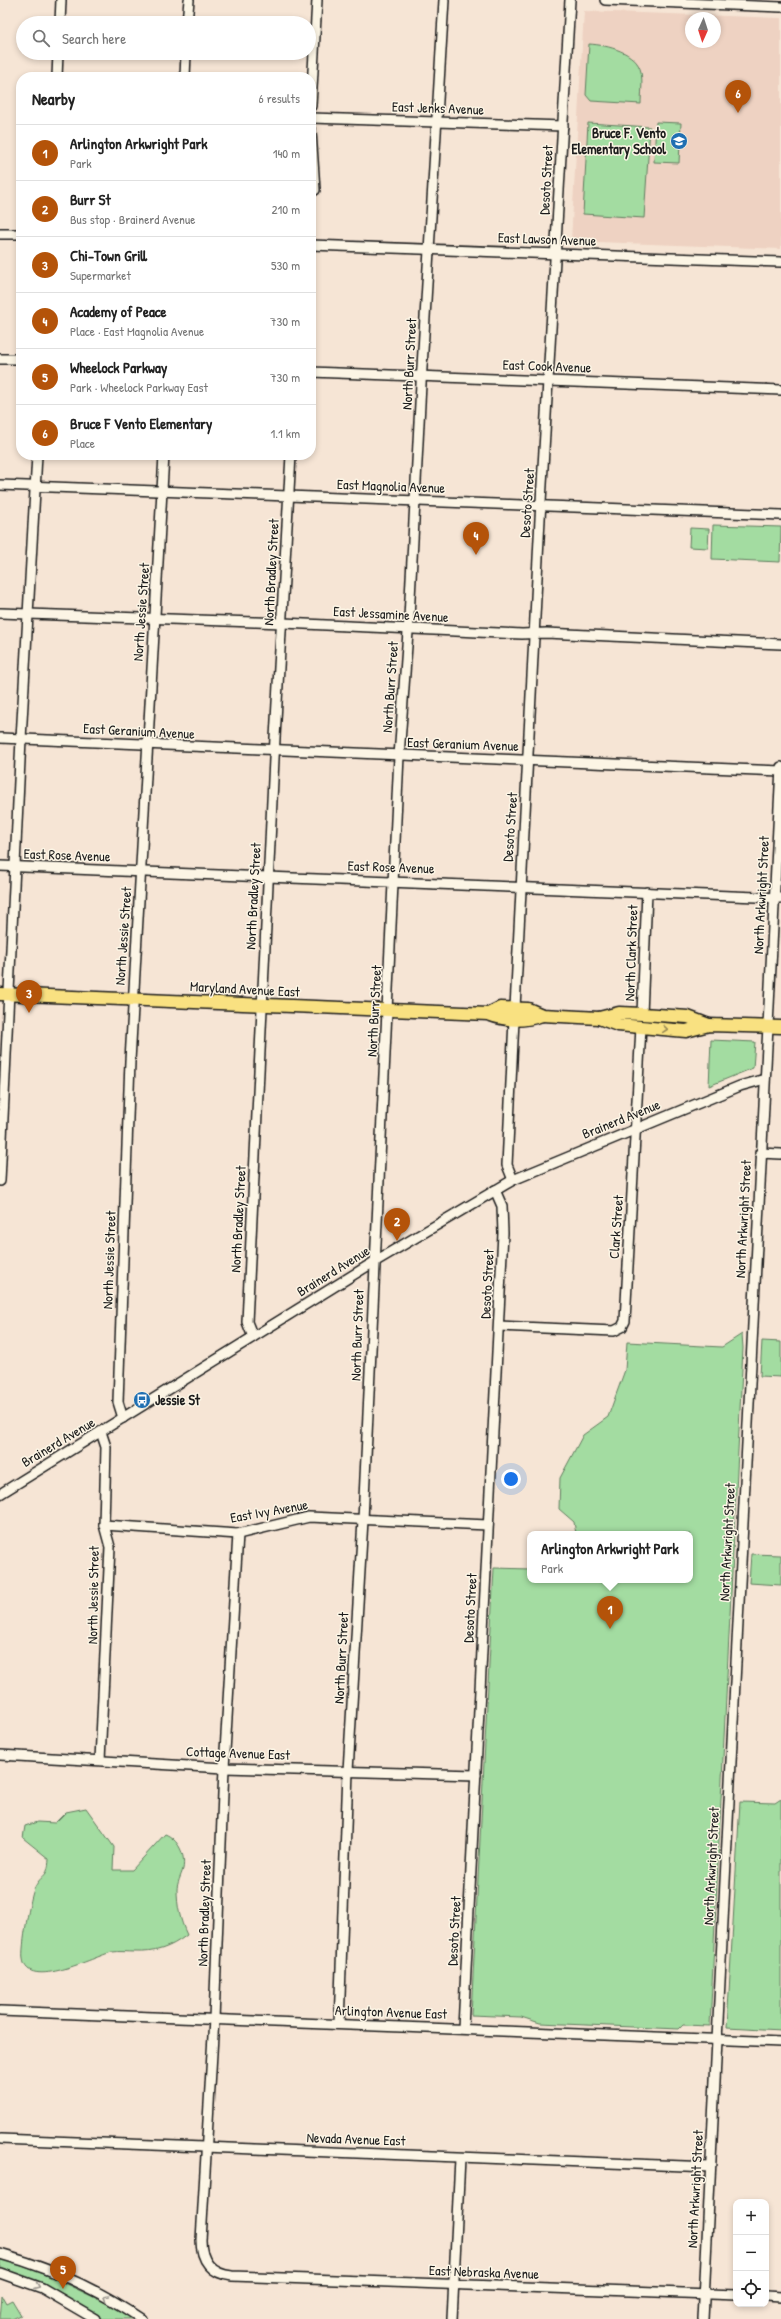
<!DOCTYPE html>
<html lang="en">
<head>
<meta charset="utf-8">
<style>
  :root { --surface:#fff; --page:#f2f2f2; --text:#222; --muted:#767676; --line:#e0e0e0; --accent:#b45309 }
  body { margin:0; font-family:"Patrick Hand",sans-serif; background:var(--page); color:var(--text) }
  .controls { position:absolute; right:12px; bottom:12px; display:grid; overflow:hidden; border-radius:8px; box-shadow:0 2px 6px #0003 }
  .controls button { width:36px; height:36px; display:grid; place-items:center; padding:0; border:0; border-bottom:1px solid var(--line); background:var(--surface); color:var(--text); font:20px sans-serif }
  .compass { position:absolute; left:685px; top:12px; width:36px; height:36px; border-radius:50%; background:var(--surface); box-shadow:0 2px 6px #0003; rotate:183deg }
  .you { position:absolute; left:511px; top:1479px; width:14px; height:14px; margin:-10px; border:3px solid #fff; border-radius:50%; background:#1a73e8; box-shadow:0 0 0 6px #1a73e833 }
  .badge { display:grid; place-items:center; width:26px; height:26px; border-radius:50%; background:var(--accent); color:#fff; font-size:13px; font-weight:700 }
  .pin { position:absolute; translate:-50% -33px; filter:drop-shadow(0 1px 2px #0008) }
  .pin::after { content:''; position:absolute; top:21px; width:14px; height:12px; background:inherit; clip-path:polygon(0 0,100% 0,50% 100%) }
  .popup { position:absolute; left:527px; top:1531px; width:166px; height:52px; box-sizing:border-box; display:grid; place-content:center; border-radius:8px; background:var(--surface); filter:drop-shadow(0 1px 3px #0005); font-size:13px; white-space:nowrap; color:var(--muted) }
  .popup b { font-size:15px; color:var(--text) }
  .popup::after { content:''; position:absolute; left:50%; top:100%; margin-left:-8px; border:8px solid transparent; border-top-color:var(--surface) }
  .list { margin:0; padding:0; list-style:none }
  h2 { display:flex; justify-content:space-between; align-items:center; height:52px; margin:0; padding:0 16px; font-size:17px }
  h2 small { font-size:13px; font-weight:400; color:var(--muted) }
  .list li { display:grid; grid-template-columns:26px 1fr auto; gap:12px; align-items:center; box-sizing:border-box; height:56px; padding:0 16px; border-top:1px solid var(--line) }
  .list b { display:block; font-size:15px; white-space:nowrap }
  .list p { margin:0; font-size:13px; white-space:nowrap; color:var(--muted) }
  .list em { font-size:13px; font-style:normal; color:var(--muted) }
  .icon { flex:none; width:22px; height:22px; fill:none; stroke:currentColor; stroke-width:2; stroke-linecap:round; stroke-linejoin:round }
  .map { position:relative; flex:none; width:781px; height:2319px; overflow:hidden }
  .search { position:absolute; background:var(--surface); box-shadow:0 2px 6px #0003; left:16px; top:16px; width:300px; height:44px; display:flex; align-items:center; gap:10px; box-sizing:border-box; padding:0 14px; border-radius:22px; color:var(--muted); font-size:15px }
  .panel { position:absolute; background:var(--surface); box-shadow:0 2px 6px #0003; left:16px; top:72px; width:300px; height:388px; border-radius:16px }
  .map>svg:first-child { display:block }
  .built { fill:#eed2c2; fill-rule:evenodd }
  .green { fill:#a3dca1; stroke:#607c5e }
  .lines { fill:none; stroke-linecap:round; stroke-linejoin:round }
  .minor-casing { stroke:#1c1c1c; stroke-width:12 }
  .major-casing { stroke:#1c1c1c; stroke-width:15 }
  .minor { stroke:#fcf5e5; stroke-width:9 }
  .major { stroke:#f9e181; stroke-width:12 }
  .oneway { stroke:#968854 }
  .oneway2 { stroke:#97938b }
  .labels { text-anchor:middle; stroke-width:3; stroke-linejoin:round; paint-order:stroke }
  .street-label { font-size:14px; fill:#1c1c1c; stroke:#fcf5e5 }
  .poi-label { font-size:14px; font-weight:bold; fill:#1c1c1c; stroke:#fcf5e5; text-anchor:end }
</style>
</head>
<body>
<div class="map">
<svg width="781" height="2319" viewBox="0 0 781 2319">
  <rect width="100%" height="100%" fill="#f6e5d5"/>
  <filter id="ink" filterUnits="userSpaceOnUse"><feTurbulence type="fractalNoise" baseFrequency=".025" numOctaves="2"/><feDisplacementMap in="SourceGraphic" scale="8" xChannelSelector="R" yChannelSelector="G"/><feConvolveMatrix kernelMatrix="1 2 1 2 8 2 1 2 1" color-interpolation-filters="sRGB"/></filter>
  <g filter="url(#ink)">
    <path class="built" d="M584,11L781,18V249L571,241ZM691,18H715V42H691Z"/>
    <g class="green">
      <path d="M589,44C607,45 637,52 641,72C643,82 641,94 641,104L591,101L586,95Z"/>
      <path d="M656,122L681,123L679,163L654,162Z"/>
      <path d="M588,123L650,127L644,218L583,214Z"/>
      <path d="M713,525L781,527L780,562L712,559Z"/>
      <path d="M690,528L709,529L708,548L689,547Z"/>
      <path d="M711,1040L755,1042L753,1068L709,1086Z"/>
      <path d="M742,1334L743,1348L710,2026L683,2025L679,2029L540,2023L521,2017L471,2015L494,1568L530,1569V1580H690V1534H576L574,1522L559,1509L560,1478L583,1435L608,1417L625,1370L627,1342L722,1347Z"/>
      <path d="M762,1341L781,1342V1377L760,1376Z"/>
      <path d="M751,1554L781,1555V1585L749,1583Z"/>
      <path d="M781,1799V2030L727,2027L740,1802L775,1803Z"/>
      <path d="M86,1808L114,1847L113,1870H132L165,1834C178,1839 186,1855 183,1869C181,1876 177,1883 177,1890C177,1906 180,1920 187,1935C170,1948 155,1953 134,1952C127,1952 119,1951 112,1952C95,1956 27,1992 23,1959C21,1949 30,1896 35,1887C42,1873 48,1879 49,1859L23,1838L25,1826L37,1822L55,1823L66,1812Z"/>
      <path d="M0,2258L47,2275L140,2319H99L0,2271Z"/>
      <path d="M2,2296L6,2303L12,2300L21,2315L12,2319H0Z"/>
    </g>
    <g class="lines">
      <g class="minor-casing">
        <g id="minor">
          <path d="M605,0L781,7"/>
          <path d="M60,23L61,0"/>
          <path d="M187,23L189,0"/>
          <path d="M57,77L58,53"/>
          <path d="M185,77L186,53"/>
          <path d="M311,106L317,0"/>
          <path d="M311,118L563,126"/>
          <path d="M311,131L315,190"/>
          <path d="M0,234H21"/>
          <path d="M311,245L781,262"/>
          <path d="M0,359H21"/>
          <path d="M311,372L781,390"/>
          <path d="M0,485L781,515"/>
          <path d="M0,613L283,623L522,634L546,633L781,644"/>
          <path d="M0,738L781,771"/>
          <path d="M0,866L780,898"/>
          <path d="M515,1008L540,519L570,0"/>
          <path d="M642,1014L647,892"/>
          <path d="M760,1153L781,1154"/>
          <path d="M513,1180L507,1165L514,1020"/>
          <path d="M0,1181L21,739L37,455"/>
          <path d="M499,1326L614,1331L622,1327L625,1321L641,1027"/>
          <path d="M253,1337L247,1322L275,738L291,455"/>
          <path d="M123,1418L118,1402L130,1061L164,455"/>
          <path d="M0,1494L374,1262L513,1180L740,1086L765,1079"/>
          <path d="M104,1525L238,1534L309,1517L488,1525"/>
          <path d="M238,1534L224,1768L214,2019L201,2240C201,2260 211,2274 232,2276L736,2295"/>
          <path d="M0,1755L224,1768L476,1775"/>
          <path d="M100,1760L110,1547L104,1525L106,1447L101,1432"/>
          <path d="M0,2011L781,2042"/>
          <path d="M339,2024L348,1771L363,1520L399,756L409,618L421,384L444,0"/>
          <path d="M463,2028L503,1233L502,1206L495,1190"/>
          <path d="M0,2139L710,2167"/>
          <path d="M0,2254C51,2268 99,2290 142,2319"/>
          <path d="M0,2273L42,2288L95,2319"/>
          <path d="M766,2296L781,2297"/>
          <path d="M452,2319L460,2159"/>
          <path d="M703,2319L781,767"/>
        </g>
      </g>
      <g class="major-casing">
        <g id="major">
          <path d="M0,994L488,1014C506,1021 523,1022 542,1015"/>
          <path d="M488,1014L500,1008L528,1009L542,1015L599,1018L619,1013L642,1014L688,1017L709,1025"/>
          <path d="M599,1018L618,1025L686,1031L709,1025L781,1027"/>
        </g>
      </g>
      <use href="#minor" class="minor"/>
      <use href="#major" class="major"/>
    </g>
    <defs><path id="oneway-chevron" d="M-2-3.5L2.5 0L-2 3.5" fill="none" stroke-width="1.6" stroke-linecap="round" stroke-linejoin="round"/></defs>
    <use class="oneway" href="#oneway-chevron" transform="translate(665 1029) rotate(5)"/>
    <g class="oneway2">
      <use href="#oneway-chevron" transform="translate(37 2286) rotate(21)"/>
      <use href="#oneway-chevron" transform="translate(106 2298) rotate(-150)"/>
    </g>
  </g>
  <defs>
    <g id="school-disc" transform="scale(0.9)"><circle r="9.5" fill="#1f6fb2" stroke="#fcf5e5"/><path d="M0-5L7-2L0 1L-7-2ZM-4 1L0 2.5L4 1V4Q0 6-4 4Z" fill="#fff"/></g>
    <g id="bus-disc" transform="scale(0.9)"><circle r="9.5" fill="#1f6fb2" stroke="#fcf5e5"/><path d="M-5-6H5V4H4V6H2V4H-2V6H-4V4H-5ZM-3.5-4V0h7V-4ZM-3.5 1.2v1.5H-2V1.2ZM2 1.2v1.5H3.5V1.2Z" fill="#fff"/></g>
  </defs>
  <g fill-rule="evenodd">
    <use href="#school-disc" x="679" y="141"/>
    <use href="#bus-disc" x="142" y="1400"/>
  </g>
  <g class="labels">
    <g class="street-label">
      <text transform="translate(438 108) rotate(2)" y="5">East Jenks Avenue</text>
      <text transform="translate(546 180) rotate(-87)" y="5">Desoto Street</text>
      <text transform="translate(547 239) rotate(2)" y="5">East Lawson Avenue</text>
      <text transform="translate(409 364) rotate(-87)" y="5">North Burr Street</text>
      <text transform="translate(547 366) rotate(2)" y="5">East Cook Avenue</text>
      <text transform="translate(391 486) rotate(2)" y="5">East Magnolia Avenue</text>
      <text transform="translate(527 503) rotate(-86)" y="5">Desoto Street</text>
      <text transform="translate(271 572) rotate(-87)" y="5">North Bradley Street</text>
      <text transform="translate(141 612) rotate(-86)" y="5">North Jessie Street</text>
      <text transform="translate(391 614) rotate(3)" y="5">East Jessamine Avenue</text>
      <text transform="translate(390 687) rotate(-86)" y="5">North Burr Street</text>
      <text transform="translate(139 731) rotate(3)" y="5">East Geranium Avenue</text>
      <text transform="translate(463 744) rotate(2)" y="5">East Geranium Avenue</text>
      <text transform="translate(510 827) rotate(-86)" y="5">Desoto Street</text>
      <text transform="translate(67 855) rotate(2)" y="5">East Rose Avenue</text>
      <text transform="translate(391 867) rotate(2)" y="5">East Rose Avenue</text>
      <text transform="translate(761 895) rotate(-87)" y="5">North Arkwright Street</text>
      <text transform="translate(253 896) rotate(-87)" y="5">North Bradley Street</text>
      <text transform="translate(123 936) rotate(-86)" y="5">North Jessie Street</text>
      <text transform="translate(631 953) rotate(-88)" y="5">North Clark Street</text>
      <text transform="translate(245 989) rotate(3)" y="5">Maryland Avenue East</text>
      <text transform="translate(374 1011) rotate(-87)" y="5">North Burr Street</text>
      <text transform="translate(621 1119) rotate(-22)" y="5">Brainerd Avenue</text>
      <text transform="translate(238 1219) rotate(-87)" y="5">North Bradley Street</text>
      <text transform="translate(743 1219) rotate(-87)" y="5">North Arkwright Street</text>
      <text transform="translate(616 1227) rotate(-86)" y="5">Clark Street</text>
      <text transform="translate(109 1260) rotate(-88)" y="5">North Jessie Street</text>
      <text transform="translate(333 1271) rotate(-32)" y="5">Brainerd Avenue</text>
      <text transform="translate(487 1284) rotate(-87)" y="5">Desoto Street</text>
      <text transform="translate(357 1335) rotate(-88)" y="5">North Burr Street</text>
      <text transform="translate(58 1442) rotate(-31)" y="5">Brainerd Avenue</text>
      <text transform="translate(269 1511) rotate(-10)" y="5">East Ivy Avenue</text>
      <text transform="translate(727 1542) rotate(-87)" y="5">North Arkwright Street</text>
      <text transform="translate(93 1595) rotate(-89)" y="5">North Jessie Street</text>
      <text transform="translate(470 1608) rotate(-87)" y="5">Desoto Street</text>
      <text transform="translate(341 1658) rotate(-87)" y="5">North Burr Street</text>
      <text transform="translate(238 1753) rotate(2)" y="5">Cottage Avenue East</text>
      <text transform="translate(711 1866) rotate(-87)" y="5">North Arkwright Street</text>
      <text transform="translate(204 1913) rotate(-88)" y="5">North Bradley Street</text>
      <text transform="translate(454 1931) rotate(-87)" y="5">Desoto Street</text>
      <text transform="translate(391 2012) rotate(2)" y="5">Arlington Avenue East</text>
      <text transform="translate(356 2139) rotate(2)" y="5">Nevada Avenue East</text>
      <text transform="translate(695 2189) rotate(-87)" y="5">North Arkwright Street</text>
      <text transform="translate(484 2272) rotate(2)" y="5">East Nebraska Avenue</text>
    </g>
    <g class="poi-label">
      <text x="666" y="138">Bruce F. Vento<tspan x="666" dy="16">Elementary School</tspan></text>
      <text x="155" y="1405" text-anchor="start">Jessie St</text>
    </g>
  </g>
</svg>
<div class="controls">
<button>+</button>
<button>−</button>
<button><svg class="icon" aria-label="locate" viewBox="0 0 24 24"><circle cx="12" cy="12" r="6"/><path d="M12 2v4M12 18v4M2 12h4M18 12h4"/></svg></button>
</div>
<svg class="compass" viewBox="-18 -18 36 36"><path d="M0-13l5 13h-10z" fill="#e53935"/><path d="M0 13l5-13h-10z" fill="#767676"/></svg>
<div class="you"></div>
<div class="pin badge" style="left:610px;top:1629px">1</div>
<div class="popup"><b>Arlington Arkwright Park</b>Park</div>
<div class="pin badge" style="left:397px;top:1241px">2</div>
<div class="pin badge" style="left:29px;top:1013px">3</div>
<div class="pin badge" style="left:476px;top:555px">4</div>
<div class="pin badge" style="left:63px;top:2289px">5</div>
<div class="pin badge" style="left:738px;top:113px">6</div>
<div class="search"><svg class="icon" aria-label="search" viewBox="0 0 24 24"><circle cx="10" cy="10" r="6"/><path d="M15 15l6 6"/></svg>Search here</div>
<section class="panel">
<h2>Nearby<small>6 results</small></h2>
<ul class="list">
<li><span class="badge">1</span><div><b>Arlington Arkwright Park</b><p>Park</p></div><em>140 m</em></li>
<li><span class="badge">2</span><div><b>Burr St</b><p>Bus stop · Brainerd Avenue</p></div><em>210 m</em></li>
<li><span class="badge">3</span><div><b>Chi-Town Grill</b><p>Supermarket</p></div><em>530 m</em></li>
<li><span class="badge">4</span><div><b>Academy of Peace</b><p>Place · East Magnolia Avenue</p></div><em>730 m</em></li>
<li><span class="badge">5</span><div><b>Wheelock Parkway</b><p>Park · Wheelock Parkway East</p></div><em>730 m</em></li>
<li><span class="badge">6</span><div><b>Bruce F Vento Elementary</b><p>Place</p></div><em>1.1 km</em></li>
</ul>
</section>
</div>
</body>
</html>
